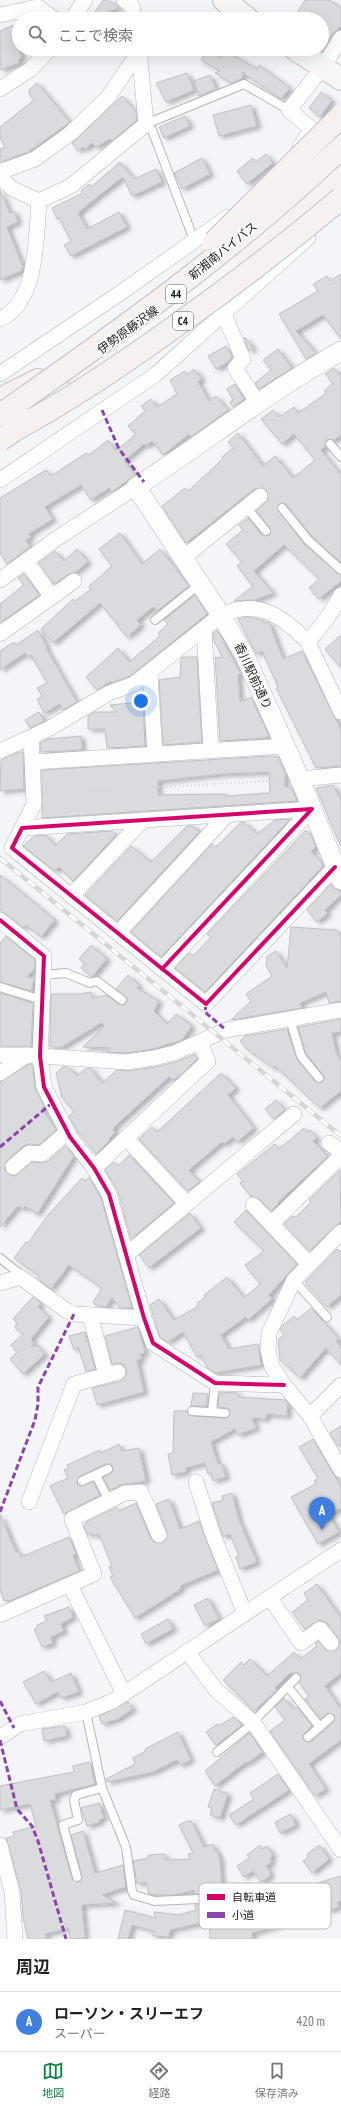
<!DOCTYPE html>
<html lang="ja">
<head>
<meta charset="utf-8">
<style>
  :root { --surface:#fff; --page:#f2f2f2; --text:#202124; --muted:#757577; --line:#e0e0e0; --accent:#0b8043 }
  body { margin:0; font-family:"PT Sans Narrow","Noto Sans JP",sans-serif; background:var(--page); color:var(--text) }
  .you { position:absolute; left:141px; top:701px; width:14px; height:14px; margin:-10px; border:3px solid #fff; border-radius:50%; background:#1a73e8; box-shadow:0 0 0 6px #1a73e833 }
  .badge { display:grid; place-items:center; width:26px; height:26px; border-radius:50%; background:var(--accent); color:#fff; font-size:13px; font-weight:700 }
  .pin { position:absolute; translate:-50% -33px; filter:drop-shadow(0 1px 2px #0008) }
  .pin::after { content:''; position:absolute; top:21px; width:14px; height:12px; background:inherit; clip-path:polygon(0 0,100% 0,50% 100%) }
  .list { margin:0; padding:0; list-style:none }
  h2 { display:flex; justify-content:space-between; align-items:center; height:52px; margin:0; padding:0 16px; font-size:17px }
  h2 small { font-size:13px; font-weight:400; color:var(--muted) }
  .list li { display:grid; grid-template-columns:26px 1fr auto; gap:12px; align-items:center; box-sizing:border-box; height:60px; padding:0 16px; border-top:1px solid var(--line) }
  .list b { display:block; font-size:15px; white-space:nowrap }
  .list p { margin:0; font-size:13px; white-space:nowrap; color:var(--muted) }
  .list em { font-size:13px; font-style:normal; color:var(--muted) }
  .icon { flex:none; width:22px; height:22px; fill:none; stroke:currentColor; stroke-width:2; stroke-linecap:round; stroke-linejoin:round }
  .map { position:relative; flex:none; width:341px; height:1939px; overflow:hidden }
  .search { position:absolute; background:var(--surface); box-shadow:0 4px 16px #0002; left:12px; right:12px; top:12px; height:44px; display:flex; align-items:center; gap:10px; box-sizing:border-box; padding:0 14px; border-radius:22px; color:var(--muted); font-size:15px }
  .sheet { height:112px; background:var(--surface) }
  nav { display:flex; justify-content:space-around; align-items:center; box-sizing:border-box; height:56px; border-top:1px solid var(--line); background:var(--surface); font-size:11px; color:var(--muted) }
  nav a { display:grid; justify-items:center; gap:2px }
  nav .on { color:var(--accent) }
  .map>svg:first-child { display:block }
  .building { fill:#d9dbde; stroke:#bfc1c4; fill-rule:evenodd; filter:url(#shadow) }
  .lines { fill:none; stroke-linecap:round; stroke-linejoin:round }
  .service-casing { stroke:#b5b6b9; stroke-width:10 }
  .minor-casing { stroke:#b5b6b9; stroke-width:16 }
  .tertiary-casing { stroke:#b5b6b9; stroke-width:20 }
  .primary-casing { stroke:#c6c1c3; stroke-width:24 }
  .motorway-casing { stroke:#c6c1c3; stroke-width:24 }
  .path { stroke:#d6d7d9; stroke-width:2.5; stroke-dasharray:1 3; stroke-linecap:butt }
  .service { stroke:#fdfefe; stroke-width:8 }
  .minor { stroke:#fdfefe; stroke-width:15 }
  .tertiary { stroke:#fdfefe; stroke-width:19 }
  .primary { stroke:#f8f6f6; stroke-width:22 }
  .motorway { stroke:#f6f1f1; stroke-width:22 }
  .rail-casing { stroke:#d5d6d7; stroke-width:4.5 }
  .rail { stroke:#fff; stroke-width:3; stroke-dasharray:9; stroke-linecap:butt }
  .motorway-bridge-casing { stroke:#c6c1c3; stroke-width:24; stroke-linecap:butt }
  .motorway-bridge { stroke:#f6f1f1; stroke-width:22 }
  .quiet { stroke:#8e44ad; stroke-width:3; stroke-dasharray:6 3; stroke-linecap:butt }
  .cycleway-casing { stroke:#fff; stroke-width:6 }
  .cycleway { stroke:#d6006c; stroke-width:4 }
  .labels { text-anchor:middle; stroke-width:3.5; stroke-linejoin:round; paint-order:stroke }
  .shield { fill:#fff; stroke:#5f5f62; stroke-width:1 }
  .shield-label { font-size:11px; font-weight:bold; fill:#1a1b1e }
  .street-label { font-size:12px; fill:#1a1b1e; stroke:#fff }
  .key { fill:#fff; stroke:#babbbc; stroke-width:1 }
  .key-label { font-size:11px; fill:#1a1b1e }
</style>
</head>
<body>
<div class="map">
<svg width="341" height="1939" viewBox="0 0 341 1939">
  <defs>
    <filter id="shadow"><feDropShadow dx="4" dy="2.5" stdDeviation="2" flood-color="#0004"/></filter>
  </defs>
  <rect width="100%" height="100%" fill="#f3f5f9"/>
  <g class="building">
    <path d="M103,0H108L119,8L105,13L106,19H90Z"/>
    <path d="M305,0H329L341,8V26L333,33L322,52V19H293Z"/>
    <path d="M19,23V49L22,58L19,59V63L0,70V31Z"/>
    <path d="M207,50L221,58L224,50L257,69L259,65L290,88L281,99L242,72L243,76L241,79L232,83L215,73L220,71L201,60Z"/>
    <path d="M187,73L194,90L166,102L156,83Z"/>
    <path d="M210,75L216,89L199,96L194,81Z"/>
    <path d="M37,83L70,122L28,152L0,162V149L5,147L0,138V127L34,100L29,94V90Z"/>
    <path d="M321,92L332,100L320,117L309,108Z"/>
    <path d="M122,96L136,112L137,120L112,141L110,139L96,147L92,143L85,149L83,147L78,151L72,143Z"/>
    <path d="M251,105L257,126L219,136L213,115Z"/>
    <path d="M185,116L190,126L164,138L159,127Z"/>
    <path d="M266,154L273,163L247,184L237,171L253,158L256,162Z"/>
    <path d="M202,158L210,174L182,189L174,173Z"/>
    <path d="M120,162L134,179L156,169L162,182L132,196L123,177L101,194L78,213L87,229L119,212L127,227L71,256L64,245L71,241L59,218L57,219L52,208L83,193L81,191L89,184L91,187Z"/>
    <path d="M0,190L10,213L14,211L18,222L7,227L23,267L21,271L0,280Z"/>
    <path d="M341,274V339L323,315L296,331L316,353L306,359L279,314L318,291L313,284L327,276L330,281Z"/>
    <path d="M245,337L253,348L249,351L244,338Z"/>
    <path d="M226,346L232,357L228,362L216,369L208,356Z"/>
    <path d="M278,349L292,368L259,389L255,383L271,370L263,360Z"/>
    <path d="M334,368L341,377V435L334,440H327L325,443V447L321,450L341,475V563L312,536L286,504L281,503L277,508L304,544L341,575V581L319,599L309,588L319,579L284,545L254,571L273,593L255,600L234,601L253,586L237,566L242,562L226,544L243,530L239,525L248,518L262,535L267,536L270,535V528L256,511L268,500L267,491L263,488L254,489L186,543L162,506L185,488L188,491L211,470L223,458L222,457L233,448L228,442L238,433L263,466L275,456L293,478L315,460L294,434L282,444L261,419L273,410L279,417L294,407L298,413L325,394V390L333,383L325,374Z"/>
    <path d="M194,369L202,379L198,382L209,401L216,396L228,410L191,437L189,434L163,455L152,441L146,446L144,444L124,461L135,475L112,492L109,488L91,500L81,485L45,507L53,519L29,534L31,537L26,540L30,547L7,564L0,553V498L46,470L51,476L86,453L89,455L108,440L116,451L136,434L128,426L145,411L141,406L151,399L157,407L177,394L170,380L185,371L187,375Z"/>
    <path d="M235,384L244,399L233,407L230,402L233,400L227,389Z"/>
    <path d="M120,533L142,564L160,549L189,586L157,611L153,607L137,620L141,625L127,637L100,603L53,643L41,629L73,599L75,601L91,589L89,586L112,566L99,549Z"/>
    <path d="M77,549L88,562L76,572L69,574L54,584L39,563L55,551L64,561Z"/>
    <path d="M24,574L39,595L0,623V604L24,585L18,578Z"/>
    <path d="M195,595L207,614L130,676L111,683V681L97,690L86,677L118,648L129,662L160,636L158,633L168,624L164,620Z"/>
    <path d="M247,617L263,620L264,623L269,622L283,659L302,651L341,730V766L316,768L276,688L278,687L262,651L256,654L238,619Z"/>
    <path d="M38,630L47,647L46,648L77,702L63,710L60,704L44,713L37,699L42,696L37,688L47,683L31,655L28,657L25,653L0,670V651L14,642L16,645Z"/>
    <path d="M217,630L241,674H238L240,702L251,697L269,736L264,738L220,741L215,657L223,658L214,641L213,633Z"/>
    <path d="M341,635V668L325,649Z"/>
    <path d="M183,657H197L202,742L163,745L159,680L180,677L181,658Z"/>
    <path d="M143,702L145,746L107,748L105,729H88V716L95,712H116L110,705Z"/>
    <path d="M39,712L44,721L30,728L25,720Z"/>
    <path d="M81,736L82,750L41,752L40,743L48,739Z"/>
    <path d="M19,752H23L24,789L0,791L1,760Z"/>
    <path d="M271,756L278,757L285,772V787H291L297,801L42,818V770ZM269,772L270,793L226,796V794L158,795V781L221,774Z"/>
    <path d="M333,785L341,801V847L316,788Z"/>
    <path d="M290,819L161,957L131,932L212,844L216,847L240,823L244,822L257,834L275,820Z"/>
    <path d="M187,826H193L199,832L117,921L85,895L131,846L151,862Z"/>
    <path d="M306,830L311,835L316,847L311,852L322,862L323,866L205,992L175,968L189,953L193,956L211,937L207,934Z"/>
    <path d="M112,831L116,835L73,881L59,867L55,871L23,846L34,836L46,835L55,846L67,834Z"/>
    <path d="M0,875L55,920L41,937L26,925L24,928L0,910Z"/>
    <path d="M331,884L335,889L341,891V895L325,910L328,913L317,922L307,910Z"/>
    <path d="M291,927L336,930L341,937V1001L329,1003L326,992L300,1003L302,1008L231,1020L251,1001L246,994L272,976L266,965L267,956L276,951L287,968Z"/>
    <path d="M6,936L35,960V968L27,977L34,978L31,991L0,982V943Z"/>
    <path d="M91,945L107,959L92,977L81,968L85,963L79,959Z"/>
    <path d="M128,975L139,985L137,988L159,1001L154,1011L167,1024L176,1014L192,1026L182,1040L152,1049L126,1053L106,1052L111,1048L83,1047L104,1026L101,1023L62,1047H50L51,994H80L91,992L92,998L106,995L119,1004L124,1005L127,1001V998L116,989Z"/>
    <path d="M0,993L33,1003L31,1046H0Z"/>
    <path d="M341,1019V1032L332,1033L336,1052L341,1062V1091L320,1108L275,1066L273,1068L247,1049L240,1041L245,1036L287,1029L297,1059L315,1081L320,1083L324,1080V1077L306,1053L298,1027Z"/>
    <path d="M195,1054L197,1059L182,1074L172,1080L169,1077L115,1126L113,1130L115,1133L109,1139L110,1140L96,1154L78,1132L69,1116L74,1111L62,1098L56,1073L63,1067H68L77,1076L86,1068H90L102,1083L117,1070L127,1071L156,1067L176,1062Z"/>
    <path d="M29,1064H32L35,1088L44,1106L42,1108L56,1130L39,1145L29,1144L23,1146L7,1161L4,1169L10,1175L15,1176L32,1162L42,1163L48,1161L65,1146L74,1156L37,1214L25,1206L24,1209L18,1206L0,1227V1082Z"/>
    <path d="M221,1073L236,1088L228,1095L254,1128L237,1142L233,1137L224,1144L222,1142L189,1170L199,1182L188,1191L139,1139L152,1127L157,1132Z"/>
    <path d="M276,1100L285,1110L274,1119L265,1109Z"/>
    <path d="M304,1128L308,1132L310,1130L317,1138L313,1141L328,1156L278,1202L279,1203L271,1211L259,1199L251,1196L240,1183L243,1181L237,1174L275,1144L279,1149Z"/>
    <path d="M129,1155L174,1203L131,1239L118,1191L105,1170L114,1162L118,1166Z"/>
    <path d="M340,1170L341,1221L309,1251L284,1224L292,1216L296,1217L311,1202L309,1200Z"/>
    <path d="M89,1177L101,1198L132,1307L130,1308H120L112,1298L106,1307L94,1304L93,1302L102,1288L69,1265L51,1289L37,1278L39,1276L14,1258L26,1242L28,1243L48,1215L82,1178L85,1181Z"/>
    <path d="M246,1210L297,1264L269,1295L272,1299L248,1320L246,1317L221,1335L229,1349L258,1344L261,1365L215,1373L207,1367L201,1355L197,1357L183,1332L168,1342L160,1337L150,1305L159,1299L174,1320L195,1308L198,1305L197,1303L205,1298L204,1295L227,1277L244,1298L260,1284L245,1265L264,1251L234,1222Z"/>
    <path d="M190,1213L201,1228L149,1268L139,1255Z"/>
    <path d="M337,1249L341,1253V1295L327,1307L305,1282Z"/>
    <path d="M33,1297L41,1303L38,1307L49,1317L31,1339L34,1343L31,1347L37,1345L45,1354L23,1374L10,1359L17,1352L11,1345L23,1334L15,1328L17,1323L13,1319Z"/>
    <path d="M311,1308L339,1339L336,1341L341,1348V1365L326,1348L300,1378L280,1360L278,1340L284,1334L280,1330L282,1326L294,1316L297,1320Z"/>
    <path d="M138,1327L145,1353L140,1354L142,1359L137,1360L144,1392L97,1405L92,1388L121,1381L127,1374L124,1365L120,1363L112,1364L105,1336Z"/>
    <path d="M85,1332L87,1340L85,1341H88L95,1369L86,1371L78,1347L74,1350L69,1336Z"/>
    <path d="M220,1392L238,1393V1397L285,1400L288,1403L287,1416L267,1414L266,1419L252,1418L256,1428L238,1435L235,1429L211,1442L218,1464L221,1463L226,1477L213,1481L211,1473L208,1474L205,1463L186,1468V1472L172,1475L168,1454L173,1453L174,1411H187L192,1416L227,1418L230,1414V1410L226,1408L218,1407L219,1394L222,1395Z"/>
    <path d="M193,1393L208,1394L207,1406H191Z"/>
    <path d="M341,1426V1444L338,1446L330,1433Z"/>
    <path d="M313,1439L341,1487V1508L329,1515L339,1532L318,1544L291,1497L316,1484L314,1481L318,1478L299,1447Z"/>
    <path d="M119,1444L122,1451L139,1448L146,1481L121,1485L110,1490L103,1477L111,1474L113,1469L111,1464H106L80,1476L77,1480V1484L81,1486L93,1482L100,1495L64,1514L50,1486L68,1478L64,1470L69,1468L67,1465L100,1450L101,1453Z"/>
    <path d="M232,1493L239,1520L257,1562L240,1569L236,1557L239,1556L230,1534L223,1537L212,1503L223,1500L222,1496Z"/>
    <path d="M169,1499L180,1529L199,1521L218,1570L180,1586L181,1589L135,1618L110,1577L113,1576L109,1567L112,1566L99,1534L95,1536L93,1533L88,1535L84,1526L86,1522L117,1507L119,1511L136,1503L151,1539L154,1542L162,1543L166,1540L167,1532L156,1504Z"/>
    <path d="M0,1514L16,1552L19,1551L21,1557L69,1537L76,1554L73,1555L79,1571L9,1601L8,1600L4,1601L0,1590Z"/>
    <path d="M317,1584L341,1618V1673L325,1686L341,1709V1740L309,1764L326,1789L315,1796L270,1731L285,1720L275,1707L284,1698L293,1709L297,1707L312,1726L303,1735L304,1740L307,1742L312,1741L334,1722V1715L329,1713L321,1719L305,1699L309,1696L299,1683L301,1677L298,1673H290L275,1688L277,1690L254,1711L223,1680L241,1662L244,1665L250,1659L267,1676L294,1652L299,1658H302L317,1646L315,1644L318,1641L327,1651L337,1650L340,1641L327,1623L319,1620L305,1629L292,1612L308,1600L304,1593Z"/>
    <path d="M208,1598L219,1619L205,1626L194,1605Z"/>
    <path d="M69,1607L73,1617L61,1624L64,1631L51,1637L53,1643L42,1647L34,1629L38,1627L37,1625L47,1621L44,1616Z"/>
    <path d="M168,1619L173,1629L146,1644L141,1634Z"/>
    <path d="M44,1671L51,1682L71,1673L79,1692L61,1698L58,1692L36,1704L23,1682Z"/>
    <path d="M128,1702L133,1709L118,1719L102,1724L99,1716Z"/>
    <path d="M233,1717L242,1725L216,1745L206,1732L217,1724L219,1726Z"/>
    <path d="M65,1726L67,1736L44,1741L42,1729Z"/>
    <path d="M178,1732L191,1760L180,1765L177,1760L153,1772L107,1782L106,1779L135,1764L133,1758L146,1751L145,1749Z"/>
    <path d="M250,1733L263,1752L247,1763L246,1762L215,1786L205,1771Z"/>
    <path d="M90,1762L95,1784L55,1794L56,1800H50L72,1878L78,1882L81,1881L82,1876L71,1835L83,1831L95,1873L123,1865L126,1887L102,1895L117,1903L82,1905L85,1938L70,1939L69,1928L45,1934L47,1939H28L23,1918L21,1890L6,1838L14,1836L13,1832L36,1826L30,1804L0,1810V1786L74,1772L73,1766Z"/>
    <path d="M278,1774L289,1790L236,1825L229,1815L254,1799L250,1793Z"/>
    <path d="M214,1789L228,1794L220,1818L210,1815L212,1808L208,1807Z"/>
    <path d="M99,1803L104,1818L99,1820L100,1822L87,1826L81,1808Z"/>
    <path d="M291,1814L296,1825L280,1833L275,1822Z"/>
    <path d="M187,1821H191L204,1847L213,1844L215,1851H217L220,1860L222,1892L195,1894L194,1890L175,1895H156L149,1894L146,1882L137,1884L133,1861L148,1858V1855L165,1854V1860L190,1859L188,1854L193,1853L179,1825Z"/>
    <path d="M260,1845L263,1849L267,1846L273,1856L270,1859L272,1862L266,1866L270,1872V1876L261,1882L253,1871L244,1877L237,1866L249,1858L247,1855Z"/>
    <path d="M318,1846H320L329,1859L312,1873L303,1861L308,1857L307,1854Z"/>
    <path d="M341,1876V1901L337,1902L339,1907L328,1911L326,1905L299,1913L298,1910L293,1912L287,1892Z"/>
    <path d="M222,1903V1909L217,1912L222,1911L223,1914L248,1909L249,1911L255,1910L257,1921L277,1918L279,1925L252,1933L253,1939H210L209,1921L170,1930L169,1937L153,1936L154,1931L132,1925L128,1939H118L125,1910L155,1918L154,1912L179,1915L196,1910L195,1905Z"/>
  </g>
  <g class="lines">
    <g class="service-casing">
      <g id="service">
        <path d="M194,240L152,130L146,124L244,84L289,110"/>
        <path d="M330,444L341,457"/>
        <path d="M246,507L266,531"/>
        <path d="M282,508L308,540L341,570"/>
        <path d="M155,620L200,584"/>
        <path d="M43,975L66,973L90,983L97,981L122,1000"/>
        <path d="M0,987L42,1000"/>
        <path d="M290,1019L301,1056L319,1078"/>
        <path d="M0,1258L20,1274V1277"/>
        <path d="M294,1280L327,1317"/>
        <path d="M192,1411L225,1413"/>
        <path d="M212,1412L215,1383"/>
        <path d="M96,1475L109,1501"/>
        <path d="M82,1481L108,1469"/>
        <path d="M288,1687L320,1727"/>
        <path d="M86,1712L102,1788L126,1847L132,1891L134,1895L155,1901L220,1898"/>
        <path d="M308,1737L330,1718"/>
        <path d="M217,1752L247,1728L296,1678"/>
        <path d="M77,1877L63,1825L78,1820L74,1800L76,1795L102,1788"/>
      </g>
    </g>
    <g class="minor-casing">
      <g id="minor">
        <path d="M124,0L132,6L134,19"/>
        <path d="M0,15L38,7L54,19"/>
        <path d="M72,19L85,0"/>
        <path d="M0,89L31,69L50,49"/>
        <path d="M300,146L311,131L309,127L289,110L323,67L341,38"/>
        <path d="M0,172L35,159L71,133L108,97L139,52"/>
        <path d="M0,176L11,188L39,201"/>
        <path d="M224,314L243,359L235,368L259,405"/>
        <path d="M0,319C38,303 36,236 39,201L71,186L146,124L139,49"/>
        <path d="M0,374L123,291L228,217L229,219"/>
        <path d="M0,480L155,375L308,238"/>
        <path d="M183,558L260,496"/>
        <path d="M0,580L56,539L136,487"/>
        <path d="M52,597L74,581"/>
        <path d="M204,629L211,750"/>
        <path d="M0,634L52,597L26,561"/>
        <path d="M308,642L341,712"/>
        <path d="M150,673L155,754"/>
        <path d="M0,751L31,737"/>
        <path d="M33,762L285,746"/>
        <path d="M300,779L341,775"/>
        <path d="M22,828L34,804L31,737L50,728L109,693L134,684L221,615C259,598 282,616 308,642L328,617L341,595"/>
        <path d="M71,896L143,820"/>
        <path d="M0,920L44,956L40,1056L44,1087L70,1137L94,1168L109,1194L144,1318L153,1343L215,1383L284,1385"/>
        <path d="M118,933L228,814"/>
        <path d="M162,969L312,809L22,828L12,848L206,1004L335,867"/>
        <path d="M0,1055H27L126,1062L154,1058L174,1053L226,1030L341,1010"/>
        <path d="M0,1073L27,1055"/>
        <path d="M126,1138L187,1204"/>
        <path d="M329,1143L341,1151"/>
        <path d="M13,1167L29,1153L42,1154L67,1132"/>
        <path d="M94,1168L208,1061L200,1042"/>
        <path d="M253,1205L309,1264"/>
        <path d="M271,1224L341,1156"/>
        <path d="M341,1232L294,1280L269,1333L268,1350L272,1367L284,1385L310,1416L341,1470"/>
        <path d="M126,1255L294,1114"/>
        <path d="M0,1283L20,1277L67,1311L74,1314L144,1318"/>
        <path d="M90,1315L106,1375"/>
        <path d="M310,1416L341,1385"/>
        <path d="M196,1482L213,1535L245,1614"/>
        <path d="M29,1502L74,1384L118,1372"/>
        <path d="M70,1585L124,1694"/>
        <path d="M270,1598L301,1643L320,1629L331,1643"/>
        <path d="M0,1615L94,1574L72,1519L125,1493L141,1492L159,1535"/>
        <path d="M187,1651L216,1690L253,1722L341,1850"/>
        <path d="M0,1737L20,1724L86,1712L113,1701L341,1550"/>
        <path d="M0,1845L12,1892L15,1939"/>
      </g>
    </g>
    <g class="tertiary-casing">
      <path id="tertiary" d="M341,351C270,391 205,442 136,487L221,615L245,656L300,779L341,880"/>
    </g>
    <g class="primary-casing">
      <g id="primary">
        <path d="M224,0L248,19"/>
        <path d="M295,49L341,79"/>
        <path d="M95,367L161,319L258,242"/>
      </g>
    </g>
    <g class="motorway-casing">
      <g id="motorway">
        <path d="M246,259L341,176"/>
        <path d="M80,383L111,356"/>
        <path d="M0,399L38,380"/>
      </g>
    </g>
    <path class="path" d="M47,794L283,780"/>
    <use href="#service" class="service"/>
    <use href="#minor" class="minor"/>
    <use href="#tertiary" class="tertiary"/>
    <use href="#primary" class="primary"/>
    <use href="#motorway" class="motorway"/>
    <g class="rail-casing">
      <path id="rail" d="M0,858L341,1136"/>
    </g>
    <use href="#rail" class="rail"/>
    <g class="motorway-bridge-casing">
      <g id="motorway-bridge">
        <path d="M214,242L341,116"/>
        <path d="M0,415C119,332 236,248 341,148"/>
        <path d="M16,429C70,400 120,366 170,330C229,288 286,245 341,198"/>
        <path d="M0,440L29,420"/>
      </g>
    </g>
    <use href="#motorway-bridge" class="motorway-bridge"/>
    <g class="quiet">
      <path d="M102,410L119,449L144,482"/>
      <path d="M206,1004L205,1012L226,1030"/>
      <path d="M0,1147L52,1103"/>
      <path d="M0,1512L35,1420L38,1404V1387L74,1314"/>
      <path d="M0,1701L14,1728"/>
      <path d="M0,1740L17,1809L32,1826L38,1841L66,1939"/>
    </g>
    <g class="cycleway-casing">
      <g id="cycleway">
        <path d="M0,920L44,956L40,1056L44,1087L70,1137L94,1168L109,1194L144,1318L153,1343L215,1383L284,1385"/>
        <path d="M162,969L312,809L22,828L12,848L206,1004L335,867"/>
      </g>
    </g>
    <use href="#cycleway" class="cycleway"/>
  </g>
  <g class="labels">
    <g class="shield">
      <rect x="166" y="285" width="20" height="18" rx="3"/>
      <rect x="173" y="312" width="20" height="18" rx="3"/>
    </g>
    <g class="shield-label">
      <text x="176" y="298">44</text>
      <text x="183" y="325">C4</text>
    </g>
    <g class="street-label">
      <text transform="translate(223 251) rotate(-39)" y="4">新湘南バイパス</text>
      <text transform="translate(128 330) rotate(-36)" y="4">伊勢原藤沢線</text>
      <text transform="translate(253 676) rotate(65)" y="4">香川駅前通り</text>
    </g>
  </g>
  <rect x="199" y="1883" width="132" height="46" rx="6" class="key"/>
  <rect x="207" y="1894" width="18" height="6" fill="#d6006c"/>
  <rect x="207" y="1912" width="18" height="6" fill="#8e44ad"/>
  <g class="key-label">
    <text x="232" y="1901">自転車道</text>
    <text x="232" y="1919">小道</text>
  </g>
</svg>
<div class="you"></div>
<div class="pin badge" style="left:322px;top:1530px;background:#3f7fe0">A</div>
<div class="search"><svg class="icon" aria-label="search" viewBox="0 0 24 24"><circle cx="10" cy="10" r="6"/><path d="M15 15l6 6"/></svg>ここで検索</div>
</div>
<section class="sheet">
<h2>周辺<small></small></h2>
<ul class="list">
<li><span class="badge" style="background:#3f7fe0">A</span><div><b>ローソン・スリーエフ</b><p>スーパー</p></div><em>420 m</em></li>
</ul>
</section>
<nav>
<a class="on"><svg class="icon" aria-label="map" viewBox="0 0 24 24"><path d="M3 6l6-2 6 2 6-2v14l-6 2-6-2-6 2zM9 4v14M15 6v14"/></svg>地図</a>
<a><svg class="icon" aria-label="directions" viewBox="0 0 24 24"><path d="M12 3l9 9-9 9-9-9zM9 14v-3h6M13 9l2 2-2 2"/></svg>経路</a>
<a><svg class="icon" aria-label="saved" viewBox="0 0 24 24"><path d="M7 4h10v16l-5-4-5 4z"/></svg>保存済み</a>
</nav>
</body>
</html>
